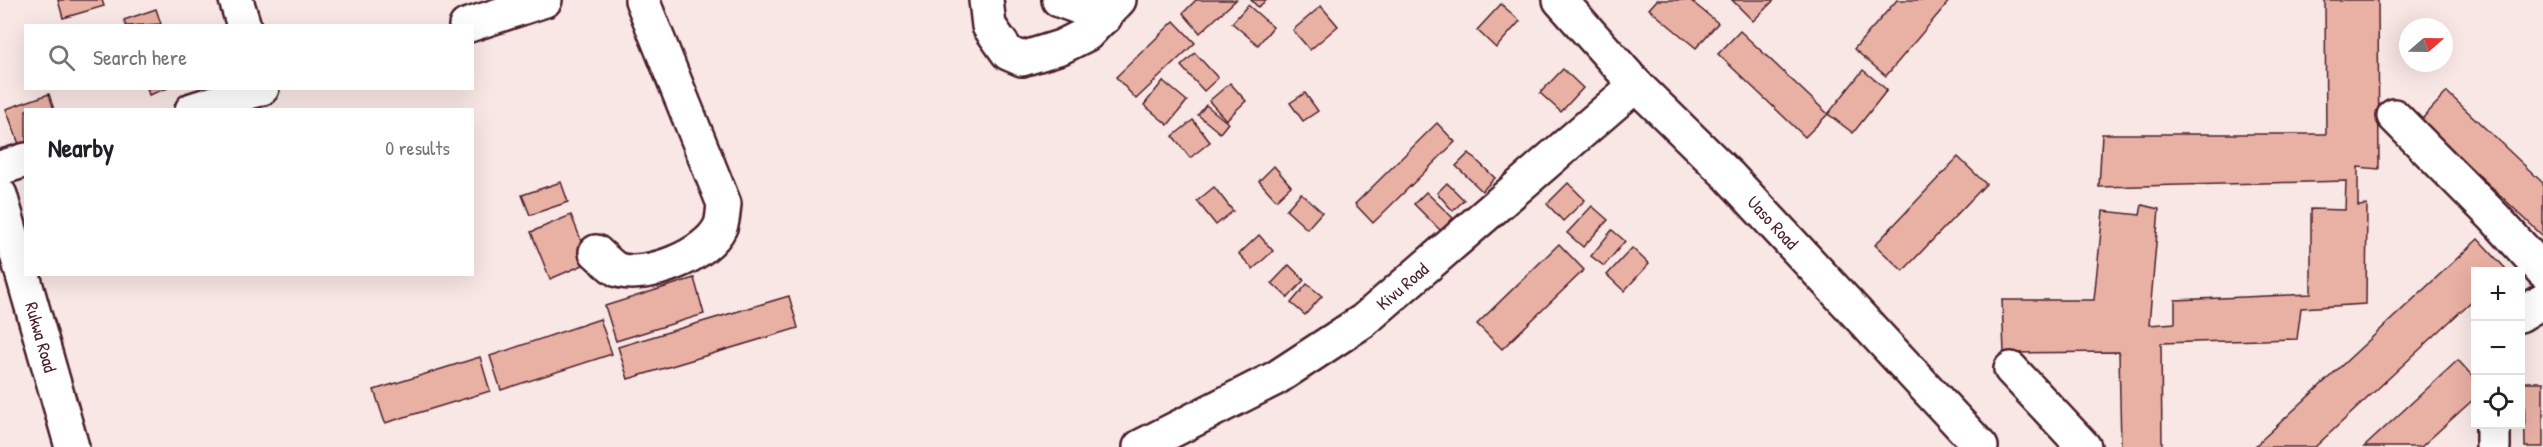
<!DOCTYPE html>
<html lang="en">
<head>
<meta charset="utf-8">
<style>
  :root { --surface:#fff; --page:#f2f2f2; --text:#202124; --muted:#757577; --line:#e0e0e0 }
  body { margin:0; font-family:"Patrick Hand",sans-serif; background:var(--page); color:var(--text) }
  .controls { position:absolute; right:18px; bottom:18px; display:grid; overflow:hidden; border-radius:0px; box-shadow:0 6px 24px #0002 }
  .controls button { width:54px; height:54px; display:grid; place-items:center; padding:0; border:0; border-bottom:2px solid var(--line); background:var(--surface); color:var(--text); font:30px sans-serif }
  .compass { position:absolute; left:2399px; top:18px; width:54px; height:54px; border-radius:50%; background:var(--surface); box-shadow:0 6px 24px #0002; rotate:70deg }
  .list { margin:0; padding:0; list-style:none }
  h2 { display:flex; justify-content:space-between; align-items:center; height:78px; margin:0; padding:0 24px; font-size:26px }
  h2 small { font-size:20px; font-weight:400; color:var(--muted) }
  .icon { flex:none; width:33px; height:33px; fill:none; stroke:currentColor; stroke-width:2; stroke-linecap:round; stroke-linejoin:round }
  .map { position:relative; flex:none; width:2543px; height:447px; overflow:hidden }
  .search { position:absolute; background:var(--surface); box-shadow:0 6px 24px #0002; left:24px; top:24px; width:450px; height:66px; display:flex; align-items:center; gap:15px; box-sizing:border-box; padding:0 21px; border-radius:0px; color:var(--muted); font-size:22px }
  .panel { position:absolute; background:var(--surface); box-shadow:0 6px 24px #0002; left:24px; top:108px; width:450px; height:168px; border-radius:0px }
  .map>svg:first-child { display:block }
  .building { fill:#e9b0a4; stroke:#4a1f2b; stroke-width:1.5 }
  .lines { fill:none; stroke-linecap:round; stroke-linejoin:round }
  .minor-casing { stroke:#4a1f2b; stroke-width:38 }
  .minor { stroke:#fff; stroke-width:33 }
  .labels { text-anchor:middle; stroke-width:5; stroke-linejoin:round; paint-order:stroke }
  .street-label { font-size:18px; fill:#4a1f2b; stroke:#fff }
</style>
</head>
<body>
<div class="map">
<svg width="2543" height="447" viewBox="0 0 2543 447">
  <rect width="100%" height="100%" fill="#f8e7e4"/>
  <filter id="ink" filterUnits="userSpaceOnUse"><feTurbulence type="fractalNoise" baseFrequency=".0167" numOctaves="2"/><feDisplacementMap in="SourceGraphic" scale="12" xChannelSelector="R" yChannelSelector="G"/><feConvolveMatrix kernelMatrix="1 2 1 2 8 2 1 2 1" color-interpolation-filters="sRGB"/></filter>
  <g filter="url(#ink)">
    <g class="building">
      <path d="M58,0H102L104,6L63,18Z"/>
      <path d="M1196,0H1236L1200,33L1183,13Z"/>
      <path d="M1251,0H1267L1258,7Z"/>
      <path d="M1657,0H1690L1718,23L1696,48L1649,9Z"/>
      <path d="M1732,0H1774L1753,21Z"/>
      <path d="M1897,0H1950L1886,76L1854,49Z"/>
      <path d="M2325,0H2378L2379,169L2358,167V206L2367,205L2366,304L2301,308L2297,339L2161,343L2162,447H2121L2119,352L2004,353L2002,300H2094L2103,211L2140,215L2142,205L2159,209L2149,325L2175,323V300L2311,294V209L2345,210L2346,181L2099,187L2102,134H2326Z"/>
      <path d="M1501,4L1520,21L1496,48L1477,30Z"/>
      <path d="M1248,5L1273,27L1258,45L1232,23Z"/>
      <path d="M1321,6L1338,26L1310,50L1293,30Z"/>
      <path d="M156,9L161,24L126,26L124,20Z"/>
      <path d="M1174,21L1195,43L1136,99L1116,77Z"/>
      <path d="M1740,31L1828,114L1805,137L1718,54Z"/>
      <path d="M1195,53L1218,78L1204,91L1181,66Z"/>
      <path d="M1563,69L1583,88L1561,112L1540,93Z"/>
      <path d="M1863,70L1887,90L1853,133L1828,114Z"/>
      <path d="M1163,81L1187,101L1168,125L1144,105Z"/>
      <path d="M1230,83L1246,101L1226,120L1209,101Z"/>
      <path d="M147,88H168L149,95Z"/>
      <path d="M2447,92L2543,183V236L2421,120Z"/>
      <path d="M1305,93L1318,111L1303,121L1290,103Z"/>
      <path d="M49,94L54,110H26V142L19,144L6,109Z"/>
      <path d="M1206,105L1228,123L1220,133L1198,115Z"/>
      <path d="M1193,120L1210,142L1190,158L1173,136Z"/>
      <path d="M1437,123L1455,142L1373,223L1355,204Z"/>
      <path d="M1469,153L1495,178L1482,191L1456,166Z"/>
      <path d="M1958,157L1986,184L1903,271L1875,245Z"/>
      <path d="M1274,166L1291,186L1276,200L1259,181Z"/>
      <path d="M561,182L568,202L530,215L522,195Z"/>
      <path d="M1447,183L1464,200L1453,211L1437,193Z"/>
      <path d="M1568,183L1585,200L1563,221L1547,204Z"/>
      <path d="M1214,187L1233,211L1216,225L1197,201Z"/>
      <path d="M1426,192L1453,218L1441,231L1414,204Z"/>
      <path d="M1301,193L1322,212L1307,229L1286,210Z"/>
      <path d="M1592,206L1608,220L1583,247L1567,233Z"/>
      <path d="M571,215L590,262L550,279L531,232Z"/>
      <path d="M1612,230L1625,241L1604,266L1591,256Z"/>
      <path d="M1259,235L1273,251L1253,269L1239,254Z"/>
      <path d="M2478,239L2506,269L2503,272H2476V297L2315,447H2254Z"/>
      <path d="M1559,244L1584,270L1502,349L1477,324Z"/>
      <path d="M1632,248L1649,264L1624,291L1607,275Z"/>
      <path d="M1289,265L1304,280L1288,298L1272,283Z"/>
      <path d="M694,278L704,314L616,341L605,306Z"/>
      <path d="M1307,284L1322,296L1305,315L1291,303Z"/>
      <path d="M789,296L798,328L628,379L618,347Z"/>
      <path d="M600,319L612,354L501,390L490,356Z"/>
      <path d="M480,357L490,391L385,423L374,390Z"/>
      <path d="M2458,360L2476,380V397L2421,447H2364Z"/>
      <path d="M2524,382H2543V447H2525Z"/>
    </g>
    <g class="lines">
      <g class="minor-casing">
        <g id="minor">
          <path d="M236,0L244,26"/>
          <path d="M986,0L989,26L1008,53L1022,59L1061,47L1087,34L1119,0"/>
          <path d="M1059,0L1105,17"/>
          <path id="s1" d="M1560,0L1636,85L1729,176L1981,447"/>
          <path d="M466,26L545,0"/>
          <path d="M192,110L262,88"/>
          <path d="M2394,116L2494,217L2543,271"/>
          <path d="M0,168L26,160"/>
          <path id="s2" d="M0,195L72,447"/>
          <path d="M596,252C602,257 611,267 618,270C647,279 707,255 720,227C723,221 723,211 724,204L642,0"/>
          <path d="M2520,315L2543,301"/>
          <path d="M2011,369L2084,447"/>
          <path id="s3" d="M1140,447L1276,378L1363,321L1636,85"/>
          <path d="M2493,447V424"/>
        </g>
      </g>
      <use href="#minor" class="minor"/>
    </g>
  </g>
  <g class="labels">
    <g class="street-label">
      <text dy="6" stroke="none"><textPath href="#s1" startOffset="308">Uaso Road</textPath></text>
      <text dy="6" stroke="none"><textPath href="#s3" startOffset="309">Kivu Road</textPath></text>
      <text dy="6" stroke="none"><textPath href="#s2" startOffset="148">Rukwa Road</textPath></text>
    </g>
  </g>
</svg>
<div class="controls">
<button>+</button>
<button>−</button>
<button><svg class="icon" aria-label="locate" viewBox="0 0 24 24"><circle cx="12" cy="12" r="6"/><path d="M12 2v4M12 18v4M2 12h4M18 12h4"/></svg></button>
</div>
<svg class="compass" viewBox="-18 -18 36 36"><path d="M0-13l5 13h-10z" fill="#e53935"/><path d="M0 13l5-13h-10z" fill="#757577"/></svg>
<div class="search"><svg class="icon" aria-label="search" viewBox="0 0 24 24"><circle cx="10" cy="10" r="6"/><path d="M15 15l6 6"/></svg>Search here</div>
<section class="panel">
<h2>Nearby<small>0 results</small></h2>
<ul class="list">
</ul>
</section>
</div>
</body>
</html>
